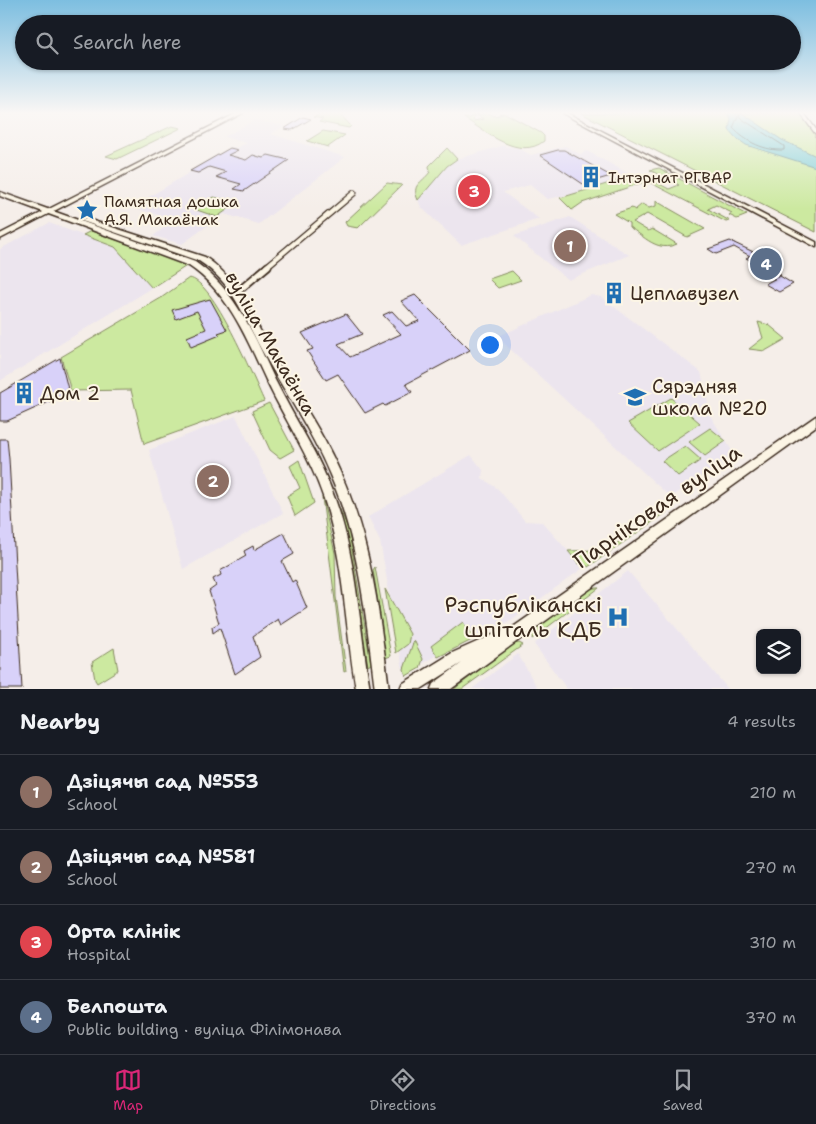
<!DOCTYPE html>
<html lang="en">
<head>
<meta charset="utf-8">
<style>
  :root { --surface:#171b24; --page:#242831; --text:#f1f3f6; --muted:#9ea1a6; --line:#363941; --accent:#db2777 }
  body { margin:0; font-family:"Shantell Sans",sans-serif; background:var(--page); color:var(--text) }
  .controls { position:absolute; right:15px; bottom:15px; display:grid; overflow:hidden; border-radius:8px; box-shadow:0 1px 4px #0004 }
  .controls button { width:45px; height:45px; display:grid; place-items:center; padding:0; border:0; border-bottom:1px solid var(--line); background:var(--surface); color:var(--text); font:25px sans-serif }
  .you { position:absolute; left:489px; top:344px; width:18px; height:18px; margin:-12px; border:4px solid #fff; border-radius:50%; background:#1a73e8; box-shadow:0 0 0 8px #1a73e833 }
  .badge { display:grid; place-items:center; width:32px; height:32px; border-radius:50%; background:var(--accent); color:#fff; font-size:16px; font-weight:700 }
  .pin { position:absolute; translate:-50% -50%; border:2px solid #fff; box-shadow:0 1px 5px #0006 }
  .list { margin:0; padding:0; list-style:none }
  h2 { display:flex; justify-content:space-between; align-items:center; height:65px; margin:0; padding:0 20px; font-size:21px }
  h2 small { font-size:16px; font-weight:400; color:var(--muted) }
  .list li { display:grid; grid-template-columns:32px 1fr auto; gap:15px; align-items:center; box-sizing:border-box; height:75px; padding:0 20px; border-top:1px solid var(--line) }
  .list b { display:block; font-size:19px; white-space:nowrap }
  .list p { margin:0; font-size:16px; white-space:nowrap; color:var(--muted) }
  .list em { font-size:16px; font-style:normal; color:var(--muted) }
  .icon { flex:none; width:28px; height:28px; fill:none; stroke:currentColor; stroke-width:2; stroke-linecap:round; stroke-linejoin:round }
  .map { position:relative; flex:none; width:816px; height:689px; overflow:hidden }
  .search { position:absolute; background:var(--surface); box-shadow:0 1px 4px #0004; left:15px; right:15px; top:15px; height:55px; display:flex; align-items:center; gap:12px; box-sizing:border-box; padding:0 18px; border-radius:28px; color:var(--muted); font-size:19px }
  .sheet { height:365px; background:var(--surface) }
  nav { display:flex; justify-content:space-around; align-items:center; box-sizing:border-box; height:70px; border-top:1px solid var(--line); background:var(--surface); font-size:14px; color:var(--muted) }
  nav a { display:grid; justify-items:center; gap:2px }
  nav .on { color:var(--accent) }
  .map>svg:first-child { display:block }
  .built { fill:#ece5ee }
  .green { fill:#cce9a0; stroke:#848a5f }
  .water { fill:#7dced5; stroke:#638c8c }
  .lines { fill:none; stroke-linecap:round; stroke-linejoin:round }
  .shore { stroke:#556c67; stroke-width:1 }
  .building { fill:#d8d1f9; stroke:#3b2a1e }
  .street-far2-casing { stroke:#3b2a1e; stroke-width:5.5 }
  .street-far1-casing { stroke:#3b2a1e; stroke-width:7 }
  .street-casing { stroke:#3b2a1e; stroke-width:9 }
  .secondary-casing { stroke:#3b2a1e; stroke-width:3 }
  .primary-casing { stroke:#3b2a1e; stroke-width:3 }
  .street-far2 { stroke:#fcf5e5; stroke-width:3 }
  .street-far1 { stroke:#fcf5e5; stroke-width:4.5 }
  .street { stroke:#fcf5e5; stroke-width:5.5 }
  .secondary { fill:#fcf5e5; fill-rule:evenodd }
  .primary { fill:#fcf5e5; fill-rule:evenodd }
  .labels { text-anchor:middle; stroke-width:4; stroke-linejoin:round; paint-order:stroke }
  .far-poi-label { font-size:16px; fill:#3b2a1e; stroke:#fcf5e5; text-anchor:start }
  .poi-label { font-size:19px; fill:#3b2a1e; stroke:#fcf5e5; text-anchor:start }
  .street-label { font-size:19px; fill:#3b2a1e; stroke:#fcf5e5 }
  .near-street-label { font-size:22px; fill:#3b2a1e; stroke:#fcf5e5 }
  .near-poi-label { font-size:22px; fill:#3b2a1e; stroke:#fcf5e5; text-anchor:end }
</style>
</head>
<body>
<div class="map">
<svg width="816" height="689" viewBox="0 0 816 689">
  <rect width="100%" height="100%" fill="#f5eee9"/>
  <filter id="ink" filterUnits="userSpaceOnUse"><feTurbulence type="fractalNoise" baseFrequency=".02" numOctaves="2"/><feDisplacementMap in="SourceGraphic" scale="10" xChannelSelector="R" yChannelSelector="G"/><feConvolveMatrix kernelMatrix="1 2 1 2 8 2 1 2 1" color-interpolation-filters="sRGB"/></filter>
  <g filter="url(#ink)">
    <g class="built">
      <path d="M255,120L284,126L271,134L345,157L259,224L224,214L182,244L153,236L175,220L132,207L232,147L236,148L247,143L224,137Z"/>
      <path d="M502,146L518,148L531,155L565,146L580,154L587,151L642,181L547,199L530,185L503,192L539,219L461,245L421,207L418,200L447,166L457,159Z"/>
      <path d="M570,217L629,255L568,280L514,236Z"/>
      <path d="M49,223L115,247L152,288L0,381V249Z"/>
      <path d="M591,295L601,297L701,372L711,417L734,454L673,496L668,495L497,337Z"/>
      <path d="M236,416L283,513L183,569L149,450Z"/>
      <path d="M471,455L483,470L482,478L498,489L525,521L542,522L568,551L595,550L601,555L507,623L439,654L404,675L380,541L368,517Z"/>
      <path d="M628,571L728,689H567L534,644Z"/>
      <path d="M518,654L538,689H472Z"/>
    </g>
    <g class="green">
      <path d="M323,113H339L351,126L349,128L319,122L323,119L313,117Z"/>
      <path d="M475,113H480L473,116L474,121L483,119L477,115L489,113L494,116L503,114L499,113H505L541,133L544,136V141C519,161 485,131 464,118H469Z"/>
      <path d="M581,113H799L816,134L814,136L816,138V232Z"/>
      <path d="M172,126L181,128L117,159L106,156Z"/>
      <path d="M323,131L345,135L328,147L307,141Z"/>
      <path d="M447,148L457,159L447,166L418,200C411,184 421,184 430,172L429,166Z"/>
      <path d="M659,168L747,215L737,219L729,215L732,213L716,205L708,209L730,221L726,222L647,181L582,203L572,210L560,198L640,174L669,189L679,185L650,170Z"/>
      <path d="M387,183L402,185L358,228L347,226L345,222Z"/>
      <path d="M214,197L237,203L217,217L194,209Z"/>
      <path d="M656,201L705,229L687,237L647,214L633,222L648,231L652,229L677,244C657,253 644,236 629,227V223L614,214L632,208L635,210L642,204L649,208L656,206Z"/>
      <path d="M91,231L188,265L152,288L115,247L83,235Z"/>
      <path d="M512,271L521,280L498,288L489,279Z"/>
      <path d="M189,278C213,280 253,377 264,401L144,444L131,390L71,391L61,357L161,298Z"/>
      <path d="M758,322L769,325L786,339L765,351L749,349L763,338Z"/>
      <path d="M671,398L700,423L658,451L628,423Z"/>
      <path d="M269,403L294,450L280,458L270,450L252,411Z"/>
      <path d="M710,428L726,441L705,456L689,442Z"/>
      <path d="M685,446L701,460L678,476L662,461Z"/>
      <path d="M318,457L349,531L371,664L368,666L357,591L330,486Z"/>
      <path d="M299,460L314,503L295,516L287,496L300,488L290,466Z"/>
      <path d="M322,497L335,553L336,597L346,671L344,672Z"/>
      <path d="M661,507L667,512L588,567L581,563L579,564L568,551L595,550L601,554L662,513Z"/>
      <path d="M375,567L391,656L385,658L382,626L373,570Z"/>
      <path d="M592,588H599L532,639L534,630Z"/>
      <path d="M385,589L410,634L408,644L396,653Z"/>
      <path d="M463,622L474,639L438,657L431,646Z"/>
      <path d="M414,640L423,659L420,668L406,676L404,669Z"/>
      <path d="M519,643L523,645L462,689H454L514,644Z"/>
      <path d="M114,648L118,670L97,683L95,680L92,662Z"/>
    </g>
    <path class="water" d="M728,113H742L782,140L816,156V167L746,145L735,137L729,130L731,119Z"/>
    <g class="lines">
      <path class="shore" d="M735,113L738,116L733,128C746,142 765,151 784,150V146L742,119L739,116L740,113"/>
    </g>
    <g class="building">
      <path d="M303,117L311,119L292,130L284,129Z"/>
      <path d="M230,148L238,150L228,155L246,160L253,155L263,158L268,155L289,160L244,191L234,189L241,184L216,177L226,172L209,167L198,173L190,171Z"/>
      <path d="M558,150H564L611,176L583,184L540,155Z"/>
      <path d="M730,241L762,256L758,258L770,265L766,267L781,275L775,279L756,269L761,266L746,258L750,256L734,247L716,254L708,249Z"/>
      <path d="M780,276L793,284L779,292L765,284Z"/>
      <path d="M415,295L470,350L406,384L412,392L385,406L383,404L365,413L338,374L326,380L307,351L313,349L302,333L346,314L362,334L338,344L350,357L401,334L383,315L392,311L406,326L419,321L401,301Z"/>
      <path d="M210,299L227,330L218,333L220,335L191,347L187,337L206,329L197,311L176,319L172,310Z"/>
      <path d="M60,358L69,393L7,421H0V393Z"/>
      <path d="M0,439H7L9,459L22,689H0Z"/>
      <path d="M284,533L294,554L282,561L292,582L295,580L307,608L281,625L278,619L253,636L260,657L235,674L220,628L213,633L212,627L219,623L209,591L216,586L213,579L221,575L220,571L246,556L244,551L253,546L254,550Z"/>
    </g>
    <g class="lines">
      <g class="street-far2-casing">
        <path id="street-far2" d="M802,113L816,132"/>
      </g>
      <g class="street-far1-casing">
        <path id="street-far1" d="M266,267L354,193"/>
      </g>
      <g class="street-casing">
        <path id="street" d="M235,294L268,266"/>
      </g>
      <g class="secondary-casing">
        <g id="secondary">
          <path d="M0,192L195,262C235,289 255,337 275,380C295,420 320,456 335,499C357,559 359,626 370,689H356C345,626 344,560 324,499C310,457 285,420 266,380C247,339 228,292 189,266L0,196Z"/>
          <path d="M84,218L205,257C238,279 251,315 270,349C294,391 322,430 341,474C371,541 380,617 389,689H375C366,617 359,542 330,475C312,431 284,391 261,349C243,315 233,283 199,261L82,221L81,220Z"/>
          <path d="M816,416V426L451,689H431L433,684L462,663L421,689H400L402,684L452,653L506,629L509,630Z"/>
        </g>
      </g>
      <g class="primary-casing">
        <g id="primary">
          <path d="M237,113H243L0,239V234Z"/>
          <path d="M562,113H567L816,242V247Z"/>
        </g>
      </g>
      <use href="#street-far2" class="street-far2"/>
      <use href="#street-far1" class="street-far1"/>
      <use href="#street" class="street"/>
      <use href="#secondary" class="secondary"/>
      <use href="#primary" class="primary"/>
    </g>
  </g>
  <linearGradient id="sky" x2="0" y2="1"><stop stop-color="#7dbee0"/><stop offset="0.54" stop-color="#faf7f5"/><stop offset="1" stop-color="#faf7f5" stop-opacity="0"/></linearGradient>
  <rect width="816" height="209" fill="url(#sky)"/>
  <defs>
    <g id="building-bare" transform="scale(1.725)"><path d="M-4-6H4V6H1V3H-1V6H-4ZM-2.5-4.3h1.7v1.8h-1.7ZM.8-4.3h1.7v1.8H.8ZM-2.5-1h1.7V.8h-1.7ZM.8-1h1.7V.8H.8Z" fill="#1f6fb2" stroke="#fcf5e5" stroke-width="2.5" paint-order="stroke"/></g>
    <g id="sight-bare" transform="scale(1.725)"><path d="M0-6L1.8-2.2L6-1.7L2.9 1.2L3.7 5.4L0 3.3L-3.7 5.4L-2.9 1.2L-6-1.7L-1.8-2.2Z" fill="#1f6fb2" stroke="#fcf5e5" stroke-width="2.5" paint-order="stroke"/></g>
    <g id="school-bare" transform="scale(1.725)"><path d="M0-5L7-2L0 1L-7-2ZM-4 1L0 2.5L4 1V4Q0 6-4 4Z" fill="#1f6fb2" stroke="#fcf5e5" stroke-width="2.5" paint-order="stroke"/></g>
    <g id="hospital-bare" transform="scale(1.725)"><path d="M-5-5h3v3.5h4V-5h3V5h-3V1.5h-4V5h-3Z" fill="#1f6fb2" stroke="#fcf5e5" stroke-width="2.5" paint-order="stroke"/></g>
  </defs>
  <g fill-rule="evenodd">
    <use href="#building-bare" x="591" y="177"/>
    <use href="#sight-bare" x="87" y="210"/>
    <use href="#building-bare" x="614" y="293"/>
    <use href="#building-bare" x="24" y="393"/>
    <use href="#school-bare" x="635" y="397"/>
    <use href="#hospital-bare" x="618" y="617"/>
  </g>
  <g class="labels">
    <g class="far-poi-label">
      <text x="608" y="183">Інтэрнат РГВАР</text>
      <text x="104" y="207">Памятная дошка<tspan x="104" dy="18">А.Я. Макаёнак</tspan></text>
    </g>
    <g class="poi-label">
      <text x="630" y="300">Цеплавузел</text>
      <text x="652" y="393">Сярэдняя<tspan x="652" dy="22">школа №20</tspan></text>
      <text x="40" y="400">Дом 2</text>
    </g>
    <g class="street-label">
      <text transform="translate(271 343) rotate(60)" y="7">вуліца Макаёнка</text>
    </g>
    <g class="near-street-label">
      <text transform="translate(657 506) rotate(-35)" y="8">Парніковая вуліца</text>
    </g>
    <g class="near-poi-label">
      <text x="602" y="612">Рэспубліканскі<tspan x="602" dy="25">шпіталь КДБ</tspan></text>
    </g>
  </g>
</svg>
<div class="controls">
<button><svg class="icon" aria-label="layers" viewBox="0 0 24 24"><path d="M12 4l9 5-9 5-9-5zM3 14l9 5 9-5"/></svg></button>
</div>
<div class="you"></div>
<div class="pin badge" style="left:570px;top:246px;background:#8d6e63">1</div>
<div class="pin badge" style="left:213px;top:481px;background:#8d6e63">2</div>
<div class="pin badge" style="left:474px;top:191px;background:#e0444e">3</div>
<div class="pin badge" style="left:766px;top:264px;background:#5c6f8a">4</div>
<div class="search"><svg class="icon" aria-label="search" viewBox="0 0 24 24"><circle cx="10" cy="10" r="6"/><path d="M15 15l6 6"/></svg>Search here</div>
</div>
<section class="sheet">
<h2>Nearby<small>4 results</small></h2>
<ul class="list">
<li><span class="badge" style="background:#8d6e63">1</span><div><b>Дзіцячы сад №553</b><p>School</p></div><em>210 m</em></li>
<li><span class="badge" style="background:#8d6e63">2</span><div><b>Дзіцячы сад №581</b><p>School</p></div><em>270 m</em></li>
<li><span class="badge" style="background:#e0444e">3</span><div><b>Орта клінік</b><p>Hospital</p></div><em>310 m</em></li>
<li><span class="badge" style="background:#5c6f8a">4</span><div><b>Белпошта</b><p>Public building · вуліца Філімонава</p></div><em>370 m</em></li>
</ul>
</section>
<nav>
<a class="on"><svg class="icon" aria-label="map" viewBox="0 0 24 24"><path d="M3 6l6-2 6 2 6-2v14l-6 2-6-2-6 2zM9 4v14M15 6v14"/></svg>Map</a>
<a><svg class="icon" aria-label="directions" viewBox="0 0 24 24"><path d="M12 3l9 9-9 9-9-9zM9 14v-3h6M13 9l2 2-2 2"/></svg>Directions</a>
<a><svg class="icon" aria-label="saved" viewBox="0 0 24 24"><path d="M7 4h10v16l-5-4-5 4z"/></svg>Saved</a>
</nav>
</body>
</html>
